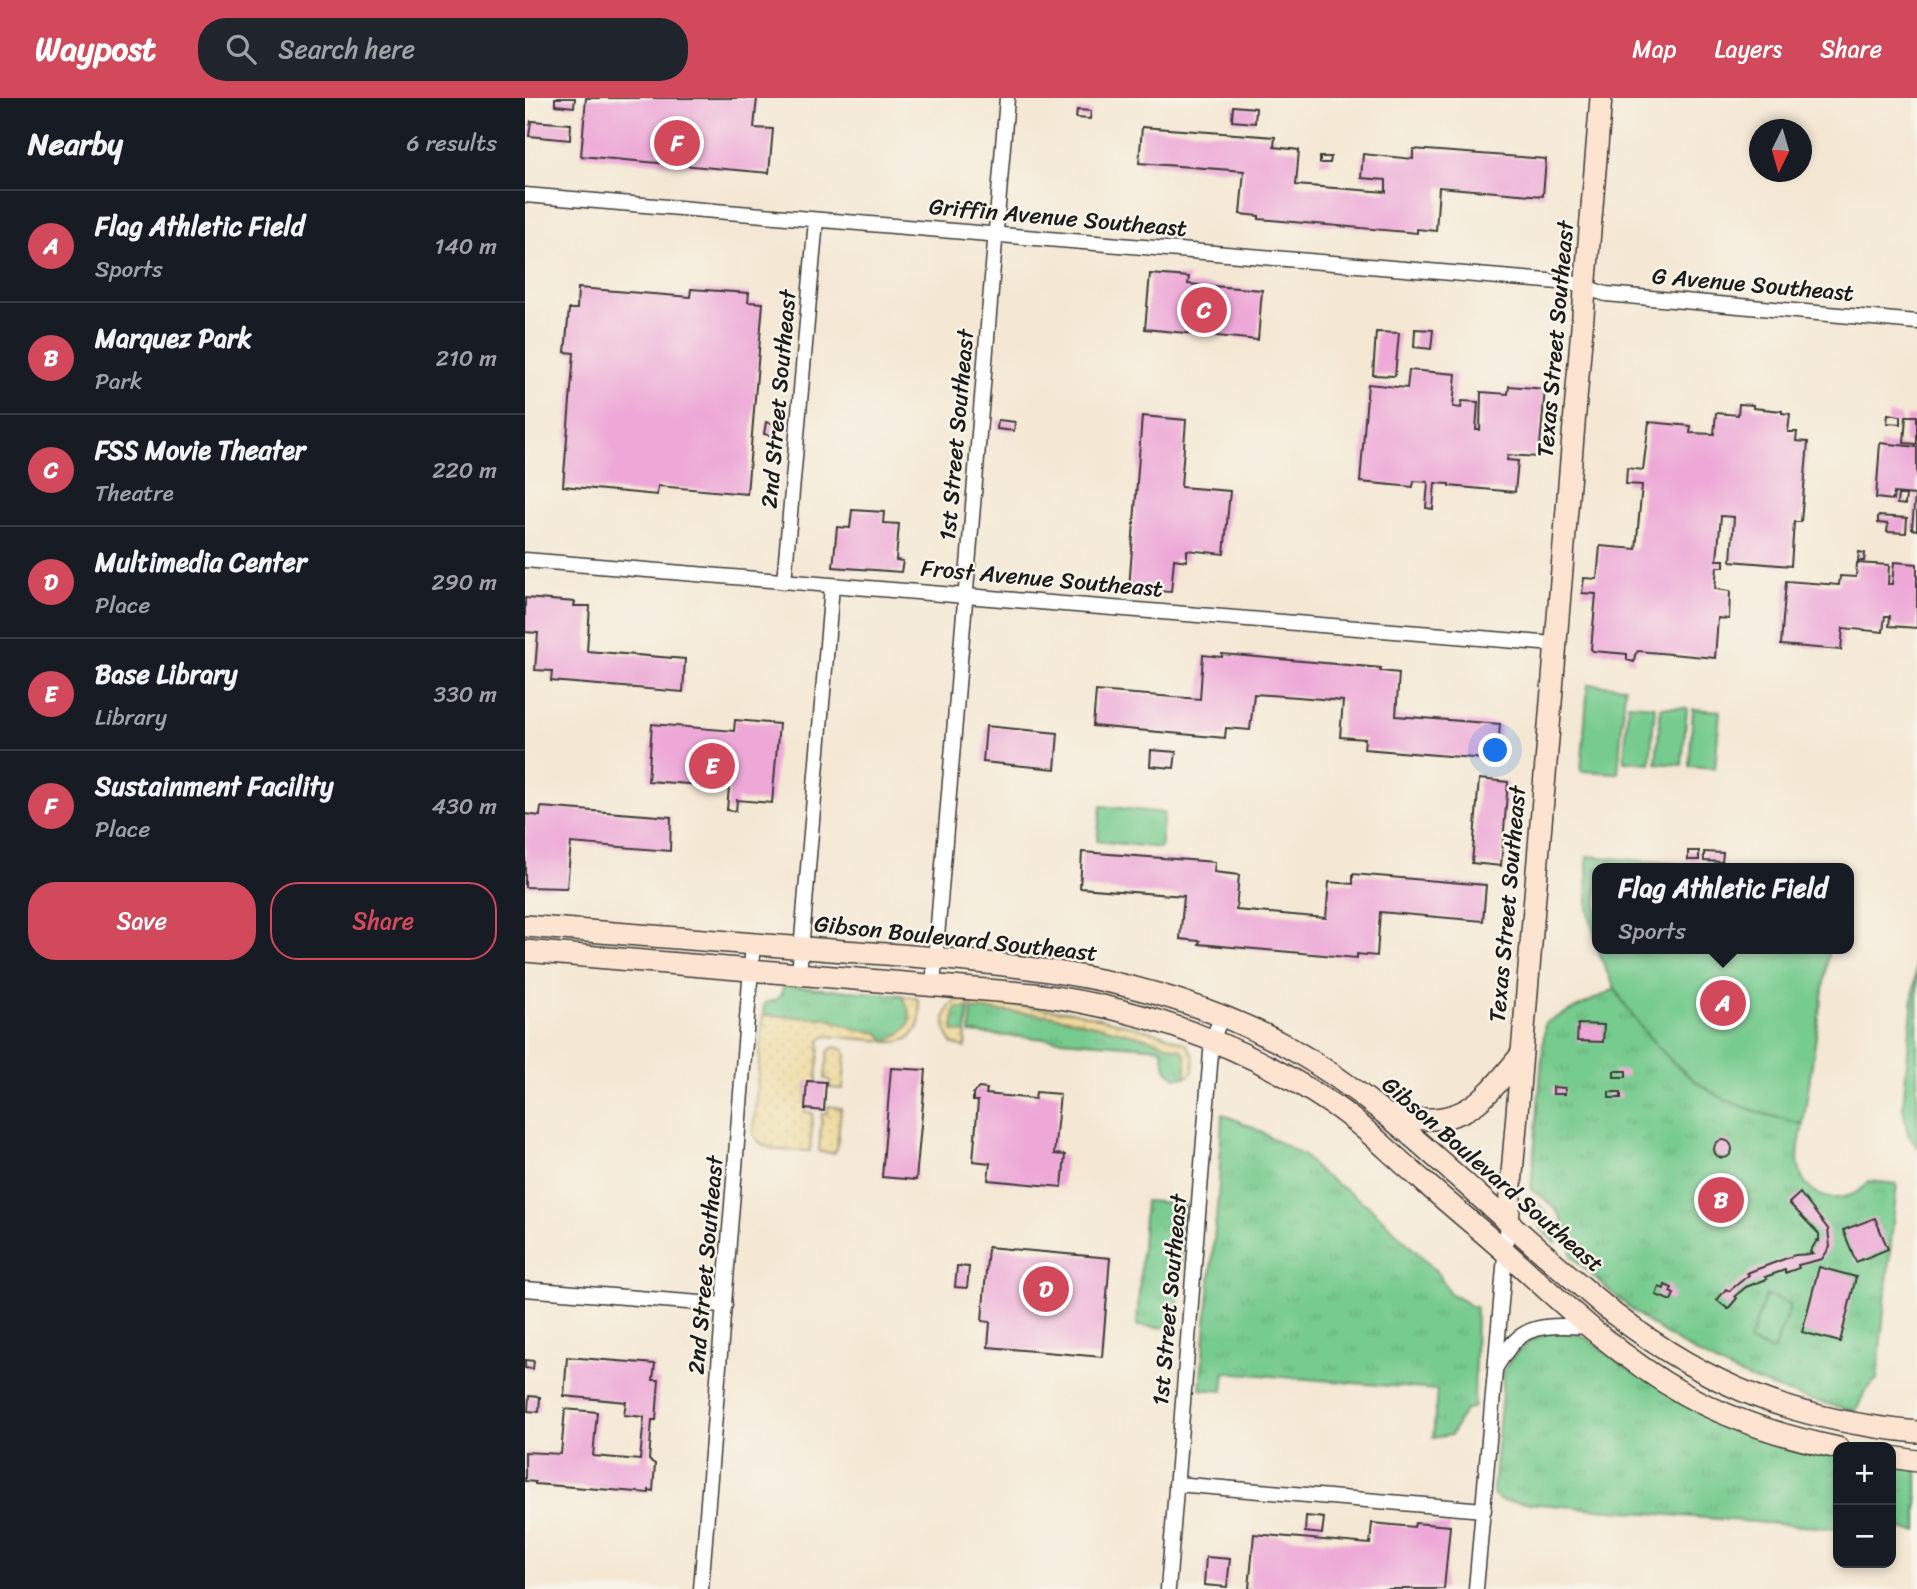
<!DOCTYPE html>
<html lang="en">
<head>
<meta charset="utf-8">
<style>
  :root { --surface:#171b24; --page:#20242c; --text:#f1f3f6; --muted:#9ea1a6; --line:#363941; --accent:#d1495b }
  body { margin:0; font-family:Sriracha,sans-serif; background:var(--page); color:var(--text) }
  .controls { position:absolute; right:21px; bottom:21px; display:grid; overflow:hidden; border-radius:14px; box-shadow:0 4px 10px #0003 }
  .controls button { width:63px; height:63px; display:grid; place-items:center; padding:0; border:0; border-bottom:2px solid var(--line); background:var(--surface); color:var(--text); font:35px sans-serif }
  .compass { position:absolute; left:1224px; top:21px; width:63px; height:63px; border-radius:50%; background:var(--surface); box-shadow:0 4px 10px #0003; rotate:185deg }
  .you { position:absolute; left:971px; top:653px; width:24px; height:24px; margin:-18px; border:5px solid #fff; border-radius:50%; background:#1a73e8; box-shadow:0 0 0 10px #1a73e833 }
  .badge { display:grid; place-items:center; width:46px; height:46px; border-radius:50%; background:var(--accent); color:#fff; font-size:23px; font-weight:700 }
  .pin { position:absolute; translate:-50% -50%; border:4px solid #fff; box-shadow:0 2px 7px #0006 }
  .popup { position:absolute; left:1067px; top:765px; width:262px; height:91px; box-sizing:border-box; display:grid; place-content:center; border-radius:14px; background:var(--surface); filter:drop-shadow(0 2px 5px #0005); font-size:23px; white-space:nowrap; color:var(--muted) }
  .popup b { font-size:26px; color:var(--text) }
  .popup::after { content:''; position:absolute; left:50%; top:100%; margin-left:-14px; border:14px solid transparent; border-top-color:var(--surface) }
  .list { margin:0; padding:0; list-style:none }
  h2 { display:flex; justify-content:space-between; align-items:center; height:91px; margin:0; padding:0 28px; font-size:30px }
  h2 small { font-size:23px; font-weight:400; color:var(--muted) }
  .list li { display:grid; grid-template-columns:46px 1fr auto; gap:21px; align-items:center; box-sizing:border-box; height:112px; padding:0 28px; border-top:2px solid var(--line) }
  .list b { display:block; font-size:26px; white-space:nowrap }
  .list p { margin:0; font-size:23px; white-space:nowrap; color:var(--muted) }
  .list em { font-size:23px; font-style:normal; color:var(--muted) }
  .actions { display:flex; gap:14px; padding:21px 28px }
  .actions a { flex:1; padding:16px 0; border:2px solid var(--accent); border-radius:28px; text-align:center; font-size:24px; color:var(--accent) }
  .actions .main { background:var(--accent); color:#fff }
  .icon { flex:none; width:38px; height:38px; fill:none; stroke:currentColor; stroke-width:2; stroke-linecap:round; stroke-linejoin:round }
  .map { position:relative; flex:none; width:1392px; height:1491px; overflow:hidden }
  header { display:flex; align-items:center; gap:42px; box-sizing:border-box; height:98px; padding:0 35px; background:var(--accent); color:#fff }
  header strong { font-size:33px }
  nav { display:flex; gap:38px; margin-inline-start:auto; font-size:24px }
  .search { width:490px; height:63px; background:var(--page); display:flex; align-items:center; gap:18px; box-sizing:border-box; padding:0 24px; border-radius:28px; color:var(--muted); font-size:26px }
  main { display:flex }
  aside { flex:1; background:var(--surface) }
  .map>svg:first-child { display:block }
  .grass { fill:url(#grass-tufts); stroke:#497455; stroke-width:2 }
  .sand { fill:url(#sand-dots); stroke:#857b5d; stroke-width:2 }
  .pitch { fill:#76cb8e; stroke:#497455; stroke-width:2 }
  .building { fill:#eda8d7 }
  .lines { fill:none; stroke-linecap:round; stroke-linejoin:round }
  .street-casing { stroke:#3c3b38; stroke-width:17 }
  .secondary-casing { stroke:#3c3b38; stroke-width:24 }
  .street { stroke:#fff; stroke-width:14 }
  .secondary { stroke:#fde4d1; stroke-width:21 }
  .labels { text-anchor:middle; stroke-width:5; stroke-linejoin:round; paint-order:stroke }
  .street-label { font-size:23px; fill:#1c1c1c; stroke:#f7f3e8 }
</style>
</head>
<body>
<header>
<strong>Waypost</strong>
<div class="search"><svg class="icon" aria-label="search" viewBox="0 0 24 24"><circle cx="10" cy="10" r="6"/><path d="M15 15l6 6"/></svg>Search here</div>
<nav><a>Map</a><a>Layers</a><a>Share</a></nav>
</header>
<main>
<aside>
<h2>Nearby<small>6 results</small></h2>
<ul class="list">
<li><span class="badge">A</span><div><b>Flag Athletic Field</b><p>Sports</p></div><em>140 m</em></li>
<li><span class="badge">B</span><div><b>Marquez Park</b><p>Park</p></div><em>210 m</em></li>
<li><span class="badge">C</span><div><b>FSS Movie Theater</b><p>Theatre</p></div><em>220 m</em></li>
<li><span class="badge">D</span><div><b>Multimedia Center</b><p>Place</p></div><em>290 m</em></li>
<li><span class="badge">E</span><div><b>Base Library</b><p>Library</p></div><em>330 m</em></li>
<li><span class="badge">F</span><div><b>Sustainment Facility</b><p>Place</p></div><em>430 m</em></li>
</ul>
<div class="actions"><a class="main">Save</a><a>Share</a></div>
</aside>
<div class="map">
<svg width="1392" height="1491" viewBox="0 0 1392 1491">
  <defs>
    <pattern id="grass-tufts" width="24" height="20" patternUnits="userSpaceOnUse" patternTransform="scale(1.75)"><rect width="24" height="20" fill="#76cb8e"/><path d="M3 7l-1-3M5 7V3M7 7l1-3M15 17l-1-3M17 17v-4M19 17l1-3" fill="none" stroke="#66ae7a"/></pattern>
    <pattern id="sand-dots" width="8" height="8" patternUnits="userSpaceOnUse" patternTransform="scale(1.75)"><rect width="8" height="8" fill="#eeda9e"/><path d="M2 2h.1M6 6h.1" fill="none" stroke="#ccba88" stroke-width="1.8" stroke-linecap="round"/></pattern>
  </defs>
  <rect width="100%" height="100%" fill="#f7f3e8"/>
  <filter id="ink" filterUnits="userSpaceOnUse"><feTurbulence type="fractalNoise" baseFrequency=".0143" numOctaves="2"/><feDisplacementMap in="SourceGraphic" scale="14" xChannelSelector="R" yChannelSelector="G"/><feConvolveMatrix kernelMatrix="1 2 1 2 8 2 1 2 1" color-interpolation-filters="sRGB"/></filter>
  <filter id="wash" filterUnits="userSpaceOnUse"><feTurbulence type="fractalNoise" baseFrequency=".00686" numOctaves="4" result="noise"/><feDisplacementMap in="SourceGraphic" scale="28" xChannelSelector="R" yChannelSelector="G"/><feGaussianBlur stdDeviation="1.57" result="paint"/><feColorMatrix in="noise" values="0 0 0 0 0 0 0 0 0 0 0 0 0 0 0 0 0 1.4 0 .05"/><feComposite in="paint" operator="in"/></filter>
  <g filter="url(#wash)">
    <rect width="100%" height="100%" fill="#f4e8d4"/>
    <g class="grass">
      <path d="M258,888L376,897C392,923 388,928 362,944L354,935L331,931L303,921L238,917L239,905L251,902L257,895Z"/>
      <path d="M1090,891C1119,935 1156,981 1206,1004C1229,1014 1254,1020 1278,1026C1276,1039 1271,1055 1274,1069C1281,1105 1324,1110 1344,1083L1372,1086L1352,1281L1340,1293L1331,1313C1259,1298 1189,1271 1128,1228C1099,1207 1073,1182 1046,1158C1046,1128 1032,1106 1006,1092L1020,925Z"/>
      <path d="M430,910H444L441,935L428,934Z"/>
      <path d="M447,911L524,917L553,923L622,940L657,952L661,960V979H651L642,973L636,950L445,935Z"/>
      <path d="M697,1016L725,1028L779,1058L794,1074L845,1109L914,1176L924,1194L946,1208H951L949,1309L940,1312L926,1337L908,1340L912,1292L700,1274L698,1293L675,1291L694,1088Z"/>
      <path d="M1005,1099C1018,1106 1035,1131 1031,1145C1017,1136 1005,1116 1005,1099Z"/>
      <path d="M620,1103L661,1106L652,1216C647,1235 629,1229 612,1228V1226Z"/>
      <path d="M1024,1234L1051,1235L1061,1240L1104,1272L1313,1359V1431L976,1403L969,1398L968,1392L979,1272C991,1252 1003,1242 1024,1234Z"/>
      <path d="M1366,1367L1392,1371V1433L1366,1431Z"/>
    </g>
    <g class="sand">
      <path d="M376,897L393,901C400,926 390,947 362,944C388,928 392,923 376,897Z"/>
      <path d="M430,902L444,903V910H430L428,933L441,935L440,950L428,946C417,933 417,914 430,902Z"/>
      <path d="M447,903L550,914L637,936L662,946L669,960L668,974L661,979V960L657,952L622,940L553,923L524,917L447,911Z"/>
      <path d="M238,917L303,921L331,931L354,935L360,943L301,938L295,943L292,984H282L280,1014L288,1015L285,1053C265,1052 238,1056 228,1036Z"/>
      <path d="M309,949L318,951L321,955L318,991L305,990V982L300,981L303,954Z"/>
      <path d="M303,1008L316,1010L312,1050L310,1055L295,1054L294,1052L297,1016H302Z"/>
    </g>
    <g class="pitch">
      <path d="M1063,586L1100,589L1093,675L1056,673Z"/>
      <path d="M1103,606L1130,608L1125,665L1099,663Z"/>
      <path d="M1136,609L1162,610L1157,667L1131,665Z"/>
      <path d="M1168,611L1195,613L1190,670L1164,668Z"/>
      <path d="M576,708L639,715L635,750L572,743Z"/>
      <path d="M1062,758L1199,770H1072V847L1063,811Z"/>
      <path d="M1073,851H1304L1278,1026C1254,1020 1229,1014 1206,1004C1148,978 1092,910 1073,851Z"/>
      <path d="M1392,854V1049L1383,1036L1378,1009Z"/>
      <path d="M1241,1197L1266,1206L1248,1253L1224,1244Z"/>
    </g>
    <g id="blocks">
      <g class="building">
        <path d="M30,0H50L49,9L30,7Z"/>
        <path d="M61,0H232L229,30L248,31L244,75L56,58Z"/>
        <path d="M708,8L731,10L730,25L707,23Z"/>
        <path d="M552,12L566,13L565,21L551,20Z"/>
        <path d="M6,23L46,26L45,42L4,38Z"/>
        <path d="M617,29L750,39L749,49L774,52L771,87L861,94V82L836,80L838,56L888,61V51L1021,61L1018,98L914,89L911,133L892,131V135L734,121V118L715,116L719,73L614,65Z"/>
        <path d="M795,59H806L805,65H795Z"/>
        <path d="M625,176L664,179L663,186L737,192L733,242L620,231Z"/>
        <path d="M53,190L165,199L166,191L224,195L223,204L238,205L222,396L133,388L132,397L38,388L49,255L40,254L44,211H52Z"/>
        <path d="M890,231L908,232L906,251L889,249Z"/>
        <path d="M851,234L874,235L870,278L848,277Z"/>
        <path d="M884,272L931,276L928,309L936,310L937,303L953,304L951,332H955L956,294L983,296L984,288L1020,291L1014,359L983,357L982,362L993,363L990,394L924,388V386L910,385L908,411L901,410L903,384L889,383L888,389L835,384L843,286L882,290Z"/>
        <path d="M1214,306L1228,307V310L1257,313V315L1265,316L1263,334H1272L1271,343L1283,344L1276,424H1269L1266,468L1206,463L1209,419L1196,418L1192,462H1199V469H1192L1190,491L1205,493L1204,521L1193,520L1190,560L1113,553L1110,557L1109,564L1102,562V556L1068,553L1066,551L1071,496L1057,495L1059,480L1072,481L1075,448L1111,451L1117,387L1101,386L1102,370L1118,372L1124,324L1166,328L1165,335L1189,336L1191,315L1213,317Z"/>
        <path d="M1363,316L1376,318V326L1362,325Z"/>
        <path d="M617,318L661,322L656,389L705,393L699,456L662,452V463L649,461L646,494L604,491Z"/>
        <path d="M1381,318H1392V346L1379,345Z"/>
        <path d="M473,322L490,324L489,333L472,331Z"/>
        <path d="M241,324L250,326L248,338L239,336Z"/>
        <path d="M1355,345L1392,349V432L1387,431L1390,397L1369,395L1368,402L1351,400Z"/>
        <path d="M1373,397H1381L1380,407L1372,406Z"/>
        <path d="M327,412L359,414L358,425L374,426L371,462L378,463L376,474L308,469L312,429L325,430Z"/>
        <path d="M1353,418L1382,420L1381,435L1362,434L1363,426L1353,425Z"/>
        <path d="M1334,454L1340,455L1339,463H1333Z"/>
        <path d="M1369,464L1392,466V530L1364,528L1365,518H1360L1358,534L1318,530L1316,552L1256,547L1261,483L1314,487L1315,478L1331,479L1332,465L1364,467L1363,486H1367Z"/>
        <path d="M0,500L50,504L49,508H65L62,553L160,561L158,594L26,583L27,573L10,572L13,535L0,534Z"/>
        <path d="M697,556L856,570L855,573L874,575L871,618L975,626L972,662L839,651L840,641L815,639L818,603L773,599L729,596L725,632L701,630L700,640L568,628L571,593L675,601L678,557L697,559Z"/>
        <path d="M210,622L254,626L247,705L212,702L211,713L202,712L204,689L123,683L127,626L209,633Z"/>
        <path d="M461,628L533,635L530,671L458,664Z"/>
        <path d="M626,652L651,654L649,670L625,668Z"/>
        <path d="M954,681L983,684L976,768L947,765Z"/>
        <path d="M16,709L146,719L145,753L46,745L42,790L0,789V716L15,718Z"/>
        <rect x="1163" y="753" width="11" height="9"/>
        <path d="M557,754L690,764L689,774L714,777L711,812L801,820L804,784L828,786V776L961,787L958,823L855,814L852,858L832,856V860L674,846L675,843L655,841L659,798L555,790Z"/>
        <path d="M1179,754L1198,755L1197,764L1179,763Z"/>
        <path d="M1053,926L1079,927L1078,944L1052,943Z"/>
        <path d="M366,970L401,972L391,1082L357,1079Z"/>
        <rect x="1089" y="973" width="12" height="6"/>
        <path d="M282,983L301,984L299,1013L280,1011Z"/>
        <path d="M1028,989L1040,990V996H1028Z"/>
        <path d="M454,990L462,991L461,996L510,1001L511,994L535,996L529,1056L540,1057L537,1089L463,1082L465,1065L448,1063L453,1003H448V995Z"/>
        <rect x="1084" y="994" width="12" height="6"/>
        <circle cx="1198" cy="1051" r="9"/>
        <path d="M1275,1095L1303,1131L1305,1149L1297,1161L1273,1167L1274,1170L1260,1175V1172L1240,1179L1242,1181L1221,1189L1210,1198L1212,1200L1203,1211L1192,1202L1201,1191L1204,1193L1224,1177L1222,1175L1270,1157L1288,1156L1285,1154L1292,1142L1294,1143V1136L1264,1105Z"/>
        <path d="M1350,1120L1363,1151L1331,1164L1318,1132Z"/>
        <path d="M463,1149L585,1160L577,1259L463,1249L465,1224L457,1223Z"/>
        <path d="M432,1168L444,1169L442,1190L430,1189Z"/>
        <path d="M1294,1169L1331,1179L1315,1244L1277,1234Z"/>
        <path d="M1140,1187L1147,1190L1145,1194L1149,1196L1146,1203L1131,1197L1134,1189L1139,1191Z"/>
        <path d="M42,1259L130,1266L128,1282H134L131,1322H127L124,1362L130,1366L128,1393L124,1392V1395L10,1386V1384L0,1383V1354L36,1356L40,1311L72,1314L68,1358L115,1362L119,1319L99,1317L101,1304L39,1298Z"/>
        <path d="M0,1262L9,1263L8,1271L0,1270Z"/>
        <path d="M4,1298L15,1299L14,1314L3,1313Z"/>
        <path d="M781,1418L799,1420L797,1436L780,1434Z"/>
        <path d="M847,1425L889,1429L890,1425L925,1428L919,1491H724L729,1436L845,1446Z"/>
        <path d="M681,1459L705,1461L702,1489L679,1487Z"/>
      </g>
    </g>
  </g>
  <g filter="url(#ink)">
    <use href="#blocks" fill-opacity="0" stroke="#3c3b38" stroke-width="2"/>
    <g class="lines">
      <g class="street-casing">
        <g id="street">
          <path d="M0,97L1046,185L1081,196L1392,224"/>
          <path d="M0,462L1029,546"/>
          <path d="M259,484L291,122"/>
          <path d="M274,876L307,488"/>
          <path d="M408,887L482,0"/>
          <path d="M0,1191L200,1207"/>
          <path d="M971,1269C977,1260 983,1249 991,1242C1009,1224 1042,1228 1065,1229"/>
          <path d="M651,1386L959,1412"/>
          <path d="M176,1491L228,846"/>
          <path d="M643,1491L687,942L697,918"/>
          <path d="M951,1491L983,1124"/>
        </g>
      </g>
      <g class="secondary-casing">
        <g id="secondary">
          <path d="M0,828C106,837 212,845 319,853C475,865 623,872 763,949C835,989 892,1042 953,1097C997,1137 1043,1177 1089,1216C1186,1290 1270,1322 1392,1334"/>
          <path d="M0,853L508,896C615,910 718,946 808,1007C839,1027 868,1058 897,1082C926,1108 956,1132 985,1158C1040,1208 1094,1259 1159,1296C1206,1322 1260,1339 1313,1350"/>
          <path d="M864,1017C937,1031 953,1009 996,957"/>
          <path d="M983,1124L1076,0"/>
          <path d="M1366,1359L1392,1363"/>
        </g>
      </g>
      <use href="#street" class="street"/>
      <use href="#secondary" class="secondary"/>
    </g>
  </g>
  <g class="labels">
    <g class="street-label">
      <text transform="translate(533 119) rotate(5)" y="8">Griffin Avenue Southeast</text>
      <text transform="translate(1228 186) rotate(5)" y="8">G Avenue Southeast</text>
      <text transform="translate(1030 241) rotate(-85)" y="8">Texas Street Southeast</text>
      <text transform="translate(253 301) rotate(-85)" y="8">2nd Street Southeast</text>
      <text transform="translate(431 337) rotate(-85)" y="8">1st Street Southeast</text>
      <text transform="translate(517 480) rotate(5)" y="8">Frost Avenue Southeast</text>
      <text transform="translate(982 806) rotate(-85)" y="8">Texas Street Southeast</text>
      <text transform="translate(431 840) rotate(6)" y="8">Gibson Boulevard Southeast</text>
      <text transform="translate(968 1076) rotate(41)" y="8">Gibson Boulevard Southeast</text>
      <text transform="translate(180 1167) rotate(-85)" y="8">2nd Street Southeast</text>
      <text transform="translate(644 1202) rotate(-85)" y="8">1st Street Southeast</text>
    </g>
  </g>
</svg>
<div class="controls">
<button>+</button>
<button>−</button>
</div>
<svg class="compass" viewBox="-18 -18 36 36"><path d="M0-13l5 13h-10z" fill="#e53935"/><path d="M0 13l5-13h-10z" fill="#9ea1a6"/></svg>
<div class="you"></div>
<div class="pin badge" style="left:1198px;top:905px">A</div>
<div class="popup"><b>Flag Athletic Field</b>Sports</div>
<div class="pin badge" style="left:1196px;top:1102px">B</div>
<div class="pin badge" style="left:679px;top:212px">C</div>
<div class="pin badge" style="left:521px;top:1191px">D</div>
<div class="pin badge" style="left:187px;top:668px">E</div>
<div class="pin badge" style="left:152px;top:45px">F</div>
</div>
</main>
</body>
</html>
